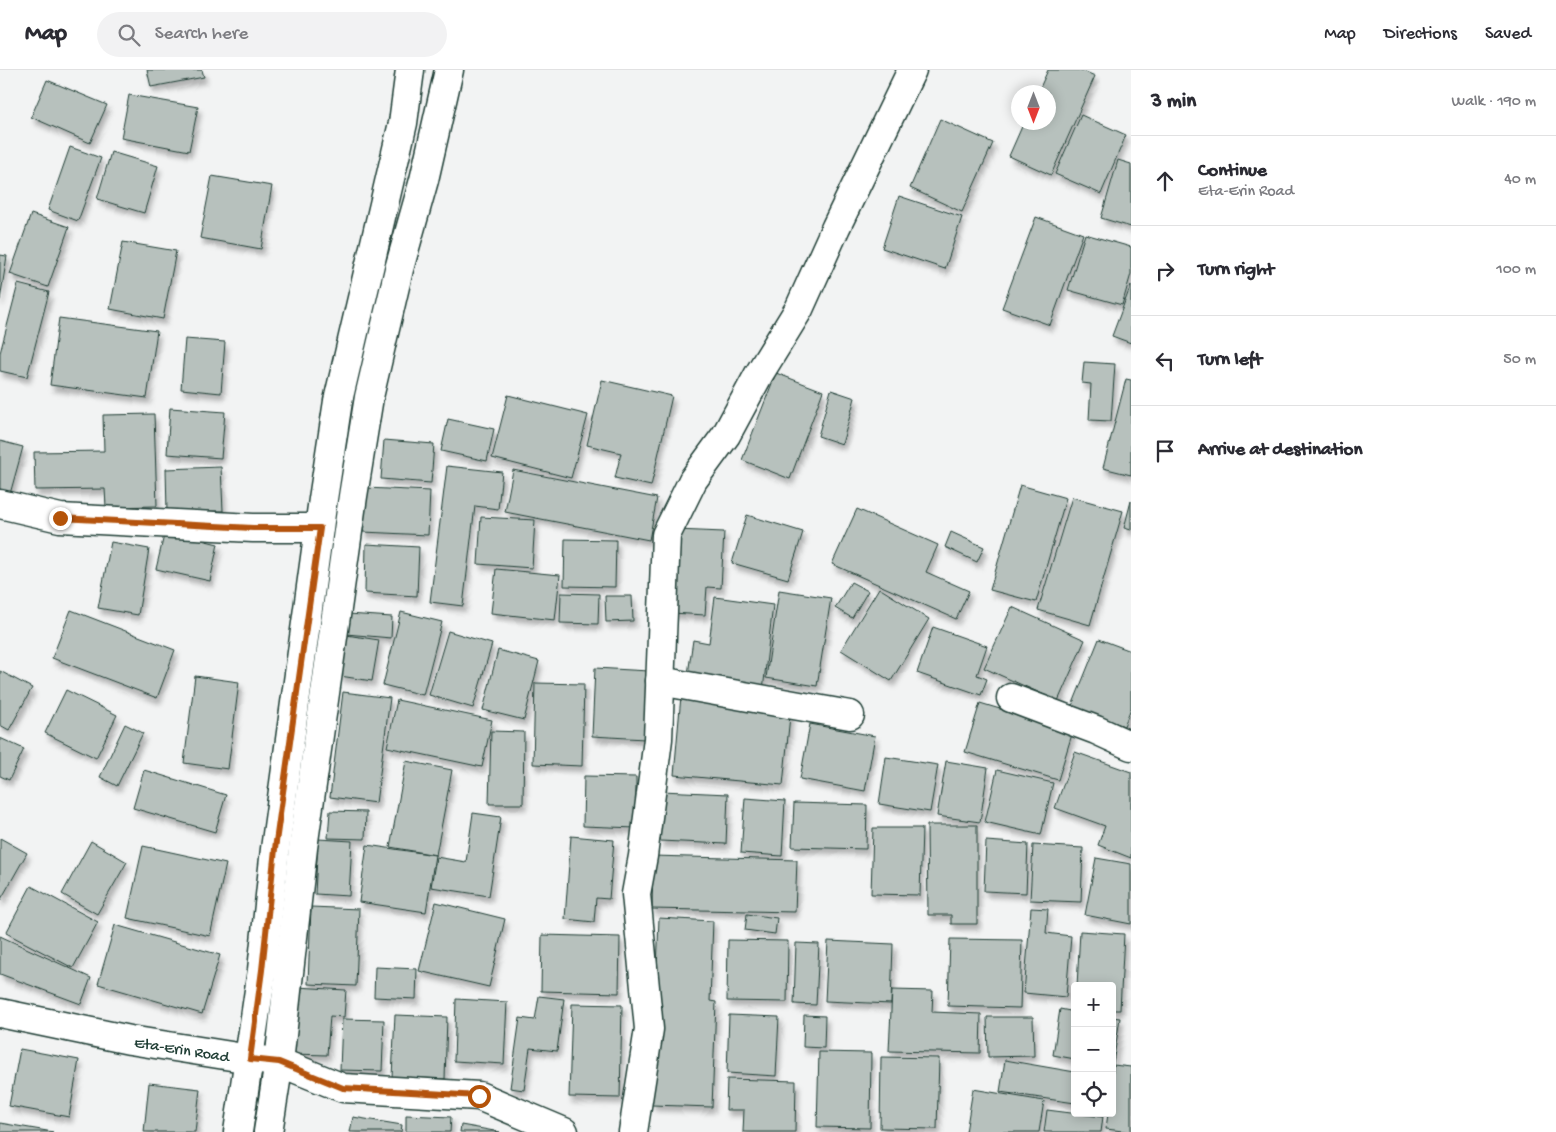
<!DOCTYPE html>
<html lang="en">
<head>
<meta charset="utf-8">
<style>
  :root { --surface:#fff; --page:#f2f2f3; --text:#2b2b33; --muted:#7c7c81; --line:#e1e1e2 }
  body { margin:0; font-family:"Gochi Hand",sans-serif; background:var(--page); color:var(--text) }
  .controls { position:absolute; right:15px; bottom:15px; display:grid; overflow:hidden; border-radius:5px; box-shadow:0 2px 12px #0003 }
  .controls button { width:45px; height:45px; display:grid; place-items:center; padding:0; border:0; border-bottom:1px solid var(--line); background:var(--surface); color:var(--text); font:25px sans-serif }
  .compass { position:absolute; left:1011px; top:15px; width:45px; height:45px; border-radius:50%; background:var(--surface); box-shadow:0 2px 12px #0003; rotate:180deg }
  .stop { position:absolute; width:15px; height:15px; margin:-11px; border:4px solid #b45309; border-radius:50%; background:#fff }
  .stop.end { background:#b45309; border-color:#fff; box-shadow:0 1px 5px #0008 }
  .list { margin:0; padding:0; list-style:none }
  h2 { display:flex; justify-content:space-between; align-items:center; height:65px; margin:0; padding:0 20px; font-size:21px }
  h2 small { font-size:16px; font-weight:400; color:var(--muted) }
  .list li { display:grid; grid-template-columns:32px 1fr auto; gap:15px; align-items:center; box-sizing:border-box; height:90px; padding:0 20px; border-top:1px solid var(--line) }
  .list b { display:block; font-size:19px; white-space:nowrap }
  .list p { margin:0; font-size:16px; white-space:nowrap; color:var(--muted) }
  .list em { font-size:16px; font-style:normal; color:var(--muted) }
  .icon { flex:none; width:28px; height:28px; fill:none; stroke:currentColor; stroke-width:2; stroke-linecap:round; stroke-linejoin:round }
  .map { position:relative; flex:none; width:1131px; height:1062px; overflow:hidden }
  header { display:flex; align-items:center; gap:30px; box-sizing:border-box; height:70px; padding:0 25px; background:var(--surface); border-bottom:1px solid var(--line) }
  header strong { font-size:24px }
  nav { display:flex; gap:28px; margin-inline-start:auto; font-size:18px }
  .search { width:350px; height:45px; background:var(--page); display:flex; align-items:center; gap:12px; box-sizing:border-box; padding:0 18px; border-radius:28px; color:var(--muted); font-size:19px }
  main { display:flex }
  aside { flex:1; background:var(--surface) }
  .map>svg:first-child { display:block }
  .building { fill:#b7c1bd; stroke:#1f3d34; filter:url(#shadow) }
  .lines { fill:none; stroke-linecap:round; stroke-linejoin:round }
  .minor-casing { stroke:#1f3d34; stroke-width:31 }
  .primary-casing { stroke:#1f3d34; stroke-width:31 }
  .minor { stroke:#fff; stroke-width:28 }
  .primary { stroke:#fff; stroke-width:28 }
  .route { stroke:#b45309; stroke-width:6 }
  .labels { text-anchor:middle; stroke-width:4; stroke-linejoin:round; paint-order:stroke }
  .street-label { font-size:16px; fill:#1f3d34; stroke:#fff }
</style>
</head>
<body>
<header>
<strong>Map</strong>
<div class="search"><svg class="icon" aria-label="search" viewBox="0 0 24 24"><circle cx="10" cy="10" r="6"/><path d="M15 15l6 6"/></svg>Search here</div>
<nav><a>Map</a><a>Directions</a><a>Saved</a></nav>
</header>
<main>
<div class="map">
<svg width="1131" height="1062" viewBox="0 0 1131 1062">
  <defs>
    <filter id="shadow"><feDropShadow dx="3" dy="5.5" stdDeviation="2.5" flood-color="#0004"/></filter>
  </defs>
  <rect width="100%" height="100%" fill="#f2f3f3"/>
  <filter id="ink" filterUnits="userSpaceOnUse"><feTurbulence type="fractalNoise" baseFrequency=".02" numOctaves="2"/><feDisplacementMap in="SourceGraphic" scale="10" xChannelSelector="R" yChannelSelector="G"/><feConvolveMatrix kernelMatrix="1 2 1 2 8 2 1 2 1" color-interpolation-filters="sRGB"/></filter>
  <g filter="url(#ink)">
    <g class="building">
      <path d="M147,0H202L204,7L151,17Z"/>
      <path d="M1048,0H1081L1095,6L1051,105L1009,86L1024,52H1048V22H1038Z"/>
      <path d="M47,10L107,35L90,73L31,47Z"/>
      <path d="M129,25L198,37L189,81L121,68Z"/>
      <path d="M1081,45L1126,65L1101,124L1055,104Z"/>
      <path d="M940,49L993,73L962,142L910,118Z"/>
      <path d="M70,77L101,88L78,151L48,140Z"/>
      <path d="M111,82L158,96L144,143L97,129Z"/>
      <path d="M1118,90L1131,94V157L1101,148Z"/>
      <path d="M212,106L272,116L261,179L200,168Z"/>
      <path d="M899,126L962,147L945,199L882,178Z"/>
      <path d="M31,144L69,157L48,217L10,204Z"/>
      <path d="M1036,147L1083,164L1050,255L1002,238Z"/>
      <path d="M1085,164L1131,177V204L1122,235L1068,220Z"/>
      <path d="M123,172L176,181L163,249L110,239Z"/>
      <path d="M0,185L7,186L0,230Z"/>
      <path d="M18,214L49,222L27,307L0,301V283Z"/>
      <path d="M1131,215V273L1112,266Z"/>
      <path d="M59,248L157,261L147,328L50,315Z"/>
      <path d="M185,269L225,272L221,323L181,319Z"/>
      <path d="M1084,292L1115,294L1111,351L1089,350L1091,314L1082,313Z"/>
      <path d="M776,303L823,321L790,409L742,390Z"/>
      <path d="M1126,309L1131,310V405L1103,398Z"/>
      <path d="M602,310L672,326L651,416L615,408L621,383L587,375Z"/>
      <path d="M831,320L855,328L842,374L818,366Z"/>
      <path d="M508,325L588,345L571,408L492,388Z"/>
      <path d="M170,338L225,342L221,388L167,384Z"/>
      <path d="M154,344L157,436L106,437L105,419L35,420L34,382L104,381L103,345Z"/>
      <path d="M448,349L494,359L487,391L441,381Z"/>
      <path d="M384,370L434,374L431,413L381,409Z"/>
      <path d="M0,371L23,377L10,424L0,421Z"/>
      <path d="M447,396L502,402L498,439L475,436L463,536L430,532Z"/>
      <path d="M221,397L223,441L167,442L166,399Z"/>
      <path d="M513,400L657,428L649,470L505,442Z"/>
      <path d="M1020,415L1066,428L1036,532L990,520Z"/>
      <path d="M366,418L430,421L428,465L363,462Z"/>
      <path d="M1072,427L1123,441L1090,555L1038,540Z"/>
      <path d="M1131,431V460L1124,458Z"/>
      <path d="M857,439L938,475L926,502L969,521L956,549L832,494Z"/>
      <path d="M747,445L803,462L788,509L732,493Z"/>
      <path d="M481,447L535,450L532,498L478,494Z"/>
      <path d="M676,460L724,462L721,518L707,517L705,545L672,543Z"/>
      <path d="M165,461L218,474L210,511L156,499Z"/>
      <path d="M951,462L984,477L977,492L945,477Z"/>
      <path d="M565,469L616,470L615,517L564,516Z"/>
      <path d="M111,472L149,479L138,545L98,538Z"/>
      <path d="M366,474L419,477L417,526L365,523Z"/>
      <path d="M496,499L560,505L555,550L491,543Z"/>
      <path d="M851,512L868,521L852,548L835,538Z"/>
      <path d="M879,518L929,549L891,611L841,580Z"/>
      <path d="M779,520L831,528L817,616L766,608Z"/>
      <path d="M561,523L599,524L598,554L560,553Z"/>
      <path d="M605,526H632L633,551L606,552Z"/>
      <path d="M715,527L773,535L763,620L687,611L693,570L709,573Z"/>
      <path d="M1012,537L1085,570L1058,631L984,598Z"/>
      <path d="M71,540L175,580L157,628L52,588Z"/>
      <path d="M401,542L442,552L423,625L383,615Z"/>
      <path d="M348,544L392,547L391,568L346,564Z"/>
      <path d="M933,557L987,576L977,605L987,609L981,625L917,603Z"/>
      <path d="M448,561L492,574L473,638L429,625Z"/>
      <path d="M346,565L379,570L372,611L340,606Z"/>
      <path d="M1099,569L1131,581V638L1124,656L1072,636Z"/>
      <path d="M498,580L539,591L524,650L483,640Z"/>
      <path d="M595,598L649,601L645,669L592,666Z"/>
      <path d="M0,601L32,618L9,660L0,655Z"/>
      <path d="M195,606L239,612L228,699L184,693Z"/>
      <path d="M535,613L584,614L582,696L533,694Z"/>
      <path d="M66,620L117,645L96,688L45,663Z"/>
      <path d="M343,622L390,628L376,733L330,727Z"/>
      <path d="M681,626L791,636L783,715L674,705Z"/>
      <path d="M397,630L492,650L482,697L387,677Z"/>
      <path d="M980,633L1073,661L1058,710L965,682Z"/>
      <path d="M125,654L143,663L117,716L100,707Z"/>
      <path d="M810,654L875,666L865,721L800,709Z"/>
      <path d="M491,661L524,662L523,734H489Z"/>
      <path d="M0,668L24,679L9,710L0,706Z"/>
      <path d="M1075,682L1131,702V788L1098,775L1105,756L1055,738Z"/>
      <path d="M886,687L938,695L930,742L879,734Z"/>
      <path d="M406,691L452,700L436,785L390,777Z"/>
      <path d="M946,691L988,698L980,752L937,746Z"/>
      <path d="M144,700L226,725L215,762L133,738Z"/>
      <path d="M997,700L1053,713L1041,765L985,752Z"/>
      <path d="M584,706L636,707V758L583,756Z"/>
      <path d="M662,721L728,724L726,774L660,771Z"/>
      <path d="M745,728L785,731L782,786L741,783Z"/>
      <path d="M794,733L867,735L866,779L792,777Z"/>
      <path d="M330,741L366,742L365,769L328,768Z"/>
      <path d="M473,743L501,747L489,826L431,817L436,787L466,792Z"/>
      <path d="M927,755H977V854H951V845H928Z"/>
      <path d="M873,758H922L920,825L871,824Z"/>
      <path d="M571,766L614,770L609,829L596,828L594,852L565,849Z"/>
      <path d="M0,768L27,783L0,831Z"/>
      <path d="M318,769L352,771L349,826L315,824Z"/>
      <path d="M91,771L127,792L97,844L62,824Z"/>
      <path d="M986,771L1028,774L1026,823L984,821Z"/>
      <path d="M367,775L435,785L426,842L359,832Z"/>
      <path d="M1033,775L1083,778L1081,832L1030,830Z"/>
      <path d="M143,776L226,794L210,866L127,848Z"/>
      <path d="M653,786L797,790L795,842L652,839Z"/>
      <path d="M1096,788L1131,794V854L1085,845Z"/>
      <path d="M31,816L98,852L73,898L6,863Z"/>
      <path d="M436,832L505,849L489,917L419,901Z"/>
      <path d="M311,837L359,839L356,916L308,914Z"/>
      <path d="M1031,838L1048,839L1046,863L1071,866L1066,927L1024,923Z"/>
      <path d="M747,844L777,848L775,864L745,860Z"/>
      <path d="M659,848L713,851L710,931L716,932L712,1037L652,1035Z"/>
      <path d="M115,855L220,885L202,944L98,914Z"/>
      <path d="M1080,861L1124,864L1120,940H1112V916H1077Z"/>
      <path d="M542,865L620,867L619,923L541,921Z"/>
      <path d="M0,866L91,908L81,934L0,904Z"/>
      <path d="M950,869L1022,870L1020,938L948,936Z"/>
      <path d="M728,870L788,871L787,932L727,931Z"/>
      <path d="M828,871L893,874L891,934L825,931Z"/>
      <path d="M796,873L819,874L816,935L794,934Z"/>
      <path d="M375,897L417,899L416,929L374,927Z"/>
      <path d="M297,917L346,920L344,947L330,946L327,985L293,984Z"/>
      <path d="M892,920L933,921L932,942L981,944L980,983L889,981Z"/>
      <path d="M539,926L564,929L557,981L530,978L524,1020L510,1018L520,948L535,950Z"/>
      <path d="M456,929L507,932L504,994L454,991Z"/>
      <path d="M572,934L622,935L620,1028L569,1027Z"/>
      <path d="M1060,939L1075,942V989L1053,985Z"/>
      <path d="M395,945L447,947L445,1009L392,1007Z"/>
      <path d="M729,945L779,947L776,1006L727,1003Z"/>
      <path d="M804,945L825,946L824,978L803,977Z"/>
      <path d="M987,947H1033L1034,986L988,987Z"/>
      <path d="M1112,947L1120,948L1113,994H1112Z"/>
      <path d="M342,949L384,950L382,1001L340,1000Z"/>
      <path d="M20,979L79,990L69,1047L9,1036Z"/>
      <path d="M819,982L871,983L870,1058L817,1057Z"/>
      <path d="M881,987L939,988L937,1059L880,1058Z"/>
      <path d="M1005,990L1075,1002V1033L1000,1022Z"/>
      <path d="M1113,995L1131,997V1062L1106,1059L1108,1043H1112Z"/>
      <path d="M727,1009L796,1011L795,1062H743L744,1040H726Z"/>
      <path d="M149,1013L200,1019L195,1062H144Z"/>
      <path d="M973,1019L1044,1031L1039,1062H966Z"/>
      <path d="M1047,1040L1103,1047L1101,1062H1044Z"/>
      <path d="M406,1045L451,1047L450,1062H406Z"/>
      <path d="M353,1047L402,1055L401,1062H350Z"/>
      <path d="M0,1053L53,1062H0Z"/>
      <path d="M461,1055L500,1062H460Z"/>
    </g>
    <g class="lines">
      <g class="minor-casing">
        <g id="minor">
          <path d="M0,434L60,448L253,458H319"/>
          <path d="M660,611L850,645"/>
          <path d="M1011,628L1096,660L1131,676"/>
          <path d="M0,943L130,970L250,989L279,992L343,1018L479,1026L564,1062"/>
          <path d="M633,1062L649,959L636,824L643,786L658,669L666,465L693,410L726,365L759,304L799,239L836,157L912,0"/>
        </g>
      </g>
      <g class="primary-casing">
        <g id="primary">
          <path d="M238,1062L262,900L275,779L323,429L338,331L403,53L410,0"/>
          <path d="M268,1062L279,992L303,778L353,426L369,327L399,199L424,110L449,0"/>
        </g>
      </g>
      <use href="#minor" class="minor"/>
      <use href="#primary" class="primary"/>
    </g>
  </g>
  <g class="lines" filter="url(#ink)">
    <path class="route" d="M60,448L253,458H320L275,779L262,900L250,989L279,992L343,1018L479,1026"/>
  </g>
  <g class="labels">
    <g class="street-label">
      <text transform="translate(182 978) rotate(9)" y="6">Eta-Erin Road</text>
    </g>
  </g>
</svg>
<div class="controls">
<button>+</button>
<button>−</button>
<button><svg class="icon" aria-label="locate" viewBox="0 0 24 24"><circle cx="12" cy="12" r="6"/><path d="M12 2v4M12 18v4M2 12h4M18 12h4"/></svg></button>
</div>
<svg class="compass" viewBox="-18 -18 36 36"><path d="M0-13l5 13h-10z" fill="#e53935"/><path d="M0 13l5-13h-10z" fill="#7c7c81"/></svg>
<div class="stop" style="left:479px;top:1026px"></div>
<div class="stop end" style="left:60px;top:448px"></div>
</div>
<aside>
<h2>3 min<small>Walk · 190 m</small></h2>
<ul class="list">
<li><svg class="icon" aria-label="ahead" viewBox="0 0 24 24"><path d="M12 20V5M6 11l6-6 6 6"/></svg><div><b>Continue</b><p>Eta-Erin Road</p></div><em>40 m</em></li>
<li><svg class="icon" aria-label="right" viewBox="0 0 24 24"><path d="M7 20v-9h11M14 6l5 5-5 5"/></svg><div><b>Turn right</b></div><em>100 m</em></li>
<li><svg class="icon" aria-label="left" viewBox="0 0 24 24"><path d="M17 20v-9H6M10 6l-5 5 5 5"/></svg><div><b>Turn left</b></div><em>50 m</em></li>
<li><svg class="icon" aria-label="arrive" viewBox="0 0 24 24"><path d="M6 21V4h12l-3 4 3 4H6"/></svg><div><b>Arrive at destination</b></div></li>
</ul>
</aside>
</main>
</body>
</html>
